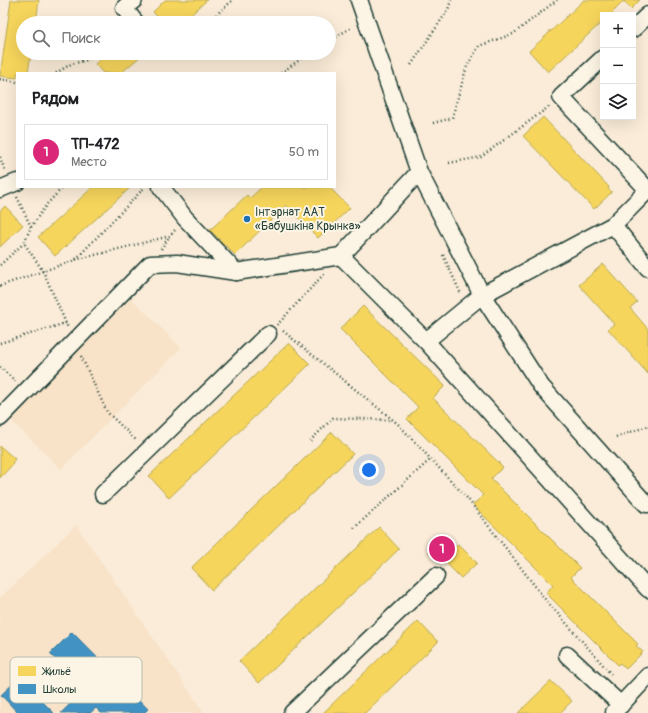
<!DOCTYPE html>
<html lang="ru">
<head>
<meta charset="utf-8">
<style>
  :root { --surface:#fff; --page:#f6f6f6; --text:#202124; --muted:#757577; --line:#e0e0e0; --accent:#db2777 }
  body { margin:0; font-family:Pangolin,sans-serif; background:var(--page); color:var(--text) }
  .controls { position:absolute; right:12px; top:12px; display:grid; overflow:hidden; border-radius:0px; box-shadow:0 4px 16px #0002 }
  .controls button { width:36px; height:36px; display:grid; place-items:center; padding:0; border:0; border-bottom:1px solid var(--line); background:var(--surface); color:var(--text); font:20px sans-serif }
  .you { position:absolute; left:369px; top:470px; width:14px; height:14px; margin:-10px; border:3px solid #fff; border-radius:50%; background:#1a73e8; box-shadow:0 0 0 6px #1a73e833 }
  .badge { display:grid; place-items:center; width:26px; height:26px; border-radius:50%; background:var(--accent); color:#fff; font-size:13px; font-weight:700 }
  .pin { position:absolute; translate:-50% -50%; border:2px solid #fff; box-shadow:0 1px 4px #0006 }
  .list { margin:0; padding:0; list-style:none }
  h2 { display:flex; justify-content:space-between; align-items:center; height:52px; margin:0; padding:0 16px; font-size:17px }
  h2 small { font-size:13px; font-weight:400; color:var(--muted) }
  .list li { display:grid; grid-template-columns:26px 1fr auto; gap:12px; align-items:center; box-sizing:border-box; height:56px; margin:0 8px 8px; padding:0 8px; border:1px solid var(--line); border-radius:0px }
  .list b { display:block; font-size:15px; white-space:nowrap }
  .list p { margin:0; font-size:13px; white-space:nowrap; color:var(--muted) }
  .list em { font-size:13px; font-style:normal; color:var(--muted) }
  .icon { flex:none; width:22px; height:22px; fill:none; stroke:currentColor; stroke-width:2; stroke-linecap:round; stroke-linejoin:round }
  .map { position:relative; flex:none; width:648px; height:713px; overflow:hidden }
  .search { position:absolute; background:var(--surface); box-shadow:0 4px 16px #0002; left:16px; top:16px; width:320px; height:44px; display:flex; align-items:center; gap:10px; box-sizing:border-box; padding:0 14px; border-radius:22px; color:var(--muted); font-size:15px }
  .panel { position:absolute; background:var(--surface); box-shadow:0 4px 16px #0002; left:16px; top:72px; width:320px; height:116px; border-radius:0px }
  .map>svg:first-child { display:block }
  .built { fill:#f8e2c8 }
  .homes { fill:#f6d55c; stroke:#b6a750 }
  .schools { fill:#4393c3; stroke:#387998 }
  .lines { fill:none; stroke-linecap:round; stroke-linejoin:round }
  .minor-casing { stroke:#1f3d34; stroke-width:19 }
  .path { stroke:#1f3d34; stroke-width:2.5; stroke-dasharray:1 3; stroke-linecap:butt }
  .minor { stroke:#fcf5e5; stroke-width:16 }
  .poi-dot { fill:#1f6fb2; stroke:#fcf5e5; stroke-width:1.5 }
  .labels { text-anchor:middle; stroke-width:4; stroke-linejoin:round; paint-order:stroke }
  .poi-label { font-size:12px; fill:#1f3d34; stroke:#fcf5e5; text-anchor:start }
  .key { fill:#fcf5e5; stroke:#babeb0; stroke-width:1 }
  .key-label { font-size:11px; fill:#1f3d34 }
</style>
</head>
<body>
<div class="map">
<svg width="648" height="713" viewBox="0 0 648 713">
  <rect width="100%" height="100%" fill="#faecd8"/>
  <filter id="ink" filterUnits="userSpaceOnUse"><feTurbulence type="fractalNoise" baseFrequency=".025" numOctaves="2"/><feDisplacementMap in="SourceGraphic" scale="8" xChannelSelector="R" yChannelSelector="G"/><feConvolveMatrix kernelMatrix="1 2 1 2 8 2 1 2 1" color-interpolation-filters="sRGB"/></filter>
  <g filter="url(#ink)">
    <g class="built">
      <path d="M131,298L181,348L61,469L10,419Z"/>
      <path d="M76,525L204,713H0V598Z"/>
    </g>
    <g class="homes">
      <path d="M11,0H39L36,23H23V53H31L28,73H17V78L0,76Z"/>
      <path d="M165,0H207L182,23H163L153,12Z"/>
      <path d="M584,0H640L631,9L624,1L610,15H603V21L548,72L529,51L549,33V30L550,32Z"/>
      <path d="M108,53H140L142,55L121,73H103L95,64Z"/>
      <path d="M543,117L609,187L608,189L612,192L594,209L523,136Z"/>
      <path d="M93,187H131L55,256L38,237Z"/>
      <path d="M262,187H329L350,208L318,238L286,205L235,255L210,230L247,195L250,198Z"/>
      <path d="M5,206L23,225L0,247V211Z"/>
      <path d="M603,264L637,302L630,308L648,329V374L608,329L614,324L579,285Z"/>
      <path d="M363,306L445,386L433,398L503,467L491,479L580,568L571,577L638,644L636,646L643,652L626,669L620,663L618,665L546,593L553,585L473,505L483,495L407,419L418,407L340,329Z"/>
      <path d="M289,343L310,364L169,498L149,476Z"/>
      <path d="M332,432L353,454L212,590L191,568Z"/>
      <path d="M0,446L15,459L12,463L13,464L0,478Z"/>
      <path d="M379,527L399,549L259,683L239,661Z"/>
      <path d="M444,536L455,546L439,563L428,552Z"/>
      <path d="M458,544L477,563L461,578L442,559Z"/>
      <path d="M418,621L438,642L365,713H323Z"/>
      <path d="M551,681L572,701L560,713H518Z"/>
    </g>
    <g class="schools">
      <path d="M72,632L148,709L144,713H101L96,708L90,713H61L85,689L50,654Z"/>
      <path d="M19,678L54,713H18L1,695Z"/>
    </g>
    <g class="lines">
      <g class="minor-casing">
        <g id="minor">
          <path d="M134,0L124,8L136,23"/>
          <path d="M359,0L419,172L482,295L541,386L646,504H648"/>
          <path d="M633,29L648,15"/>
          <path d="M603,58L561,97L648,190"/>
          <path d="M161,187L185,218L236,272"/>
          <path d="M0,189L17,182"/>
          <path d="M648,190L613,225L482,295L426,341L648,589"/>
          <path d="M613,225L648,268"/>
          <path d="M341,256L426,341"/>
          <path d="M0,418L150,264L177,263L236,272L341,256L419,172"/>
          <path d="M103,494L268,334"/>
          <path d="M567,655L621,705"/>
          <path d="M614,712L648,676"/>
          <path d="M292,713L436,576"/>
        </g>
      </g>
      <g class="path">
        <path d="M207,23L233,0"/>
        <path d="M329,41L352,27"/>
        <path d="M411,65L448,10L451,0"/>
        <path d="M56,73L71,64L87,60L96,53"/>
        <path d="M281,73L309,53"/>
        <path d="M0,79L17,82"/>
        <path d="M433,123L452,118L467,66L479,46L513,34L557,0"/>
        <path d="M0,157L5,171"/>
        <path d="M449,163L481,157L550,106"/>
        <path d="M17,197L31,227L24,243L43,271L68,328"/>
        <path d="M31,227L47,204L63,187"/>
        <path d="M161,249L169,237"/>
        <path d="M443,255L461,294"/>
        <path d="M76,259L145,187"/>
        <path d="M0,265L24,243"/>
        <path d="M0,286L75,260L170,236L175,230"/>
        <path d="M277,325L324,274"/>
        <path d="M283,331L398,424L467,498L545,599L611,674"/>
        <path d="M0,343L66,323"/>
        <path d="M81,356L107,412L137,441"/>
        <path d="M0,367L15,381"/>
        <path d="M616,437L648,426"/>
        <path d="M310,441L333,418L392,420"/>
        <path d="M354,528L431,459"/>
      </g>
      <use href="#minor" class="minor"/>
    </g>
  </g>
  <circle class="poi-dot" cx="247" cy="219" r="4"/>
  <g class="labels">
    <g class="poi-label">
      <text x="255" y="216">Інтэрнат ААТ<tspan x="255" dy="14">«Бабушкіна Крынка»</tspan></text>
    </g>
  </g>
  <rect x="10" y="657" width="132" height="46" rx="6" class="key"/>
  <rect x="18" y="666" width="18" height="10" fill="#f6d55c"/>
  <rect x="18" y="684" width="18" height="10" fill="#4393c3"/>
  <g class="key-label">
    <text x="43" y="675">Жильё</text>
    <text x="43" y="693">Школы</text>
  </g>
</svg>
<div class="controls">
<button>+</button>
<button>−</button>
<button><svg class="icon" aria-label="layers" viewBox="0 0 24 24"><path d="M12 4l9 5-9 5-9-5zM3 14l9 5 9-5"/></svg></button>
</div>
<div class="you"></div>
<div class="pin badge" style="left:442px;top:549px">1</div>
<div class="search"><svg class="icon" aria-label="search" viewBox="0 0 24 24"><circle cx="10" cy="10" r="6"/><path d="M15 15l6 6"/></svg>Поиск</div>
<section class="panel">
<h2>Рядом<small></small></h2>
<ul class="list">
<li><span class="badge">1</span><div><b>ТП-472</b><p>Место</p></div><em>50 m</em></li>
</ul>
</section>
</div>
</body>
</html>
